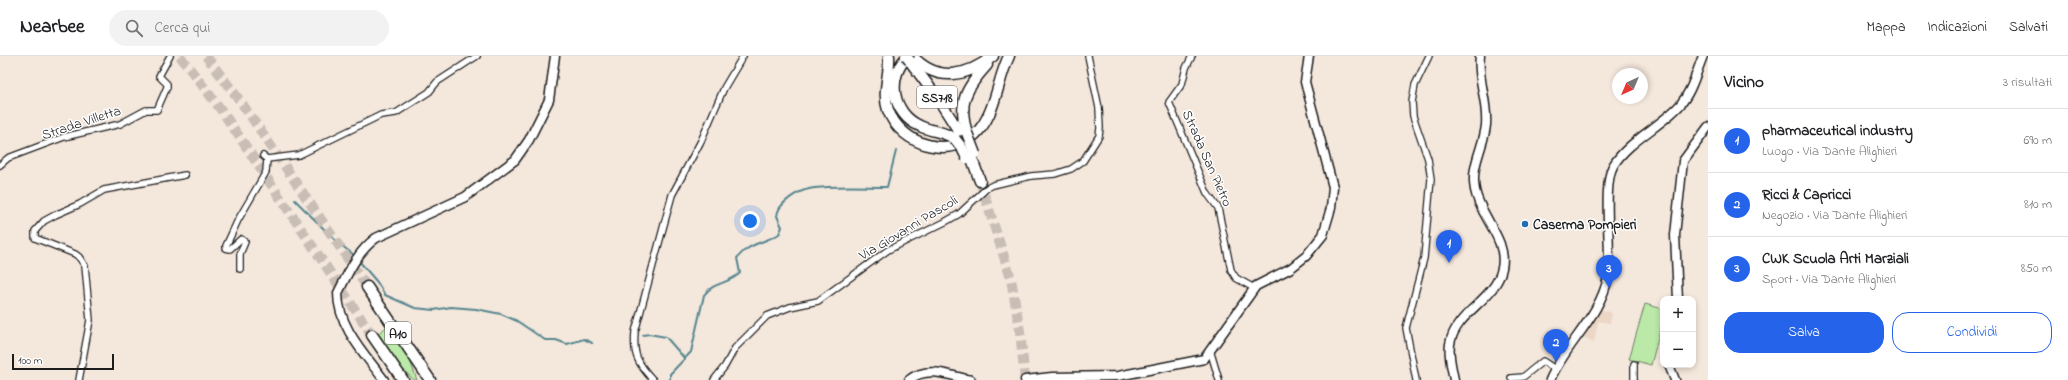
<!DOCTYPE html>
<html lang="it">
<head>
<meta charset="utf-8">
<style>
  :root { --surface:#fff; --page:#f2f2f2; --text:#202124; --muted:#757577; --line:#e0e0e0; --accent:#2563eb }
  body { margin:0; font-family:"Indie Flower",sans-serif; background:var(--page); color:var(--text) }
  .controls { position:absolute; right:12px; bottom:12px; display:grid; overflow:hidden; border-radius:8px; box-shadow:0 2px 6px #0003 }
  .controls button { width:36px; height:36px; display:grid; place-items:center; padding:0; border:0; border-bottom:1px solid var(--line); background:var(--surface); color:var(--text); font:20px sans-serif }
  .compass { position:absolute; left:1612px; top:12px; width:36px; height:36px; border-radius:50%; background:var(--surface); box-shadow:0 2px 6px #0003; rotate:224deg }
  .scale { position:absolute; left:12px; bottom:10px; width:102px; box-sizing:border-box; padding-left:4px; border:2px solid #1c1c1c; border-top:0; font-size:11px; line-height:14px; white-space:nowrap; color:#1c1c1c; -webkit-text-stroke:3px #fff; paint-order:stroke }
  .you { position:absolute; left:750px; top:165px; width:14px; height:14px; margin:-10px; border:3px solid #fff; border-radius:50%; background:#1a73e8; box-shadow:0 0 0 6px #1a73e833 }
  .badge { display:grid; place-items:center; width:26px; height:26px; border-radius:50%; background:var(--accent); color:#fff; font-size:13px; font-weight:700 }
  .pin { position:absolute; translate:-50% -33px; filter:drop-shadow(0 1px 2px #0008) }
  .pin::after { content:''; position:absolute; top:21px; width:14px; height:12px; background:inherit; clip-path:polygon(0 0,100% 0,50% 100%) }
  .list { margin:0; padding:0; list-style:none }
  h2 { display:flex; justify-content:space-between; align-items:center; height:52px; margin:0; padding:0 16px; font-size:17px }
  h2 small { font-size:13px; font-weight:400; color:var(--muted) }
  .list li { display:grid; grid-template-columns:26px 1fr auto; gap:12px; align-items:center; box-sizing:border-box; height:64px; padding:0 16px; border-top:1px solid var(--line) }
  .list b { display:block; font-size:15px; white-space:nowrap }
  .list p { margin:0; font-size:13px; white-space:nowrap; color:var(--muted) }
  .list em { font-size:13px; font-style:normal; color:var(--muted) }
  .actions { display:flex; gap:8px; padding:12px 16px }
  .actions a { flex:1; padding:9px 0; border:1px solid var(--accent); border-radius:16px; text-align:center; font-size:14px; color:var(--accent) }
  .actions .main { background:var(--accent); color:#fff }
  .icon { flex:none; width:22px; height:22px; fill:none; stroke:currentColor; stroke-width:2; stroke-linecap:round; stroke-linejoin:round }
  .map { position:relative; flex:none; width:1708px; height:324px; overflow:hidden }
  header { display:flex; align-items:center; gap:24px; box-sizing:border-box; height:56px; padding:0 20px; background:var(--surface); border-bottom:1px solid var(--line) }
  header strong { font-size:19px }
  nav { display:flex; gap:22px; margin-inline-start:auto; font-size:14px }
  .search { width:280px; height:36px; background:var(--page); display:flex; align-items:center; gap:10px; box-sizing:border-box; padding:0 14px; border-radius:22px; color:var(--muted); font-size:15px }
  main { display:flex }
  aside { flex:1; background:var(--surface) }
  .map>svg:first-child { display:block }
  .built { fill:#ecd6c4 }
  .green { fill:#bbe9a8; stroke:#6c8262 }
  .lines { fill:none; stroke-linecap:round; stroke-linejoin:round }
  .stream { stroke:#57868f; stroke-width:2 }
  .highway-tunnel { stroke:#c9beb6; stroke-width:10; stroke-dasharray:10 5; stroke-linecap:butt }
  .street-casing { stroke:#1c1c1c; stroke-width:8 }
  .secondary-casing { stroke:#1c1c1c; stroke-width:11 }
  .highway-casing { stroke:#1c1c1c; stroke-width:13 }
  .street { stroke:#fff; stroke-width:5.5 }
  .secondary { stroke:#fff; stroke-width:8 }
  .highway { stroke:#fff; stroke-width:10 }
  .highway-bridge-casing { stroke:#1c1c1c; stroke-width:13; stroke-linecap:butt }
  .highway-bridge { stroke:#fff; stroke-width:10 }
  .poi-dot { fill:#1f6fb2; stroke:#fff; stroke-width:1.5 }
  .labels { text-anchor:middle; stroke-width:3; stroke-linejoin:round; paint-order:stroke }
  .shield { fill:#fff; stroke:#606060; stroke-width:1 }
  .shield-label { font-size:13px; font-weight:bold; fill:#1c1c1c }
  .street-label { font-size:14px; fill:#1c1c1c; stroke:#fff }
  .poi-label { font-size:14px; font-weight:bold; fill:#1c1c1c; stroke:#fff; text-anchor:start }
</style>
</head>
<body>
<header>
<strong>Nearbee</strong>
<div class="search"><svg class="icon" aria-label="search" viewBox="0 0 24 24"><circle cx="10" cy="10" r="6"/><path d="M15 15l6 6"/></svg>Cerca qui</div>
<nav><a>Mappa</a><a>Indicazioni</a><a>Salvati</a></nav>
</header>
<main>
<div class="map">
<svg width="1708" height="324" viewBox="0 0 1708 324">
  <rect width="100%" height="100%" fill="#f4e7dc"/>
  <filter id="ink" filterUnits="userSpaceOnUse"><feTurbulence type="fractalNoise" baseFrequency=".025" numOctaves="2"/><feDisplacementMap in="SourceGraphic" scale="8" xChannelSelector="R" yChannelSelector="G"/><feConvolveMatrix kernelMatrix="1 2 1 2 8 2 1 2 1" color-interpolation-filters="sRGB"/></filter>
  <g filter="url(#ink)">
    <path class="built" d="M1597,252L1612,257L1610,267L1598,265L1594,286L1580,279Z"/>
    <g class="green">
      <path d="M1645,248L1663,253V263L1651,309L1629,303Z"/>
      <path d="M388,270L409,302L417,324H414L399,310L377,278Z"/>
    </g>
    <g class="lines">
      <g class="stream">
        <path d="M295,144L337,186L354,199"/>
        <path d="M359,205L377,226L385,239L415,252L434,254L451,251L476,253L501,258L517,265L545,284H556L567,288L584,283L592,287"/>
        <path d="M643,279L649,278L666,281L685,303"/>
        <path d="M670,324V318L691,296L704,239C713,226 729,228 740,217L737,202C749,187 764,187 779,178L782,171L777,160C778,147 798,135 809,133C833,129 863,131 887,131L896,95"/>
      </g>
      <g class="highway-tunnel">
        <path d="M180,0L222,55L372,279"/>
        <path d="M206,0L241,46L367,231"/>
        <path d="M980,125L1011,223L1020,275L1025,324"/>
      </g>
      <g class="street-casing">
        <g id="street">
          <path d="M1192,0L1186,12L1182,28L1169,46L1207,137L1218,152L1231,214L1236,222L1254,232"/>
          <path d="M263,100L267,103L299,99L381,59L396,57L429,36L437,26L477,0"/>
          <path d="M0,109L8,102L64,81L120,68L146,54H157L167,31V28L159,20L170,0"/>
          <path d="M240,213V198L245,186L241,183L230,193L226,192V190L238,164L266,116L267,103"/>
          <path d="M1210,294L1219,324"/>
          <path d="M1634,308V324"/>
          <path d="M1511,322L1523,321L1543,305L1555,313"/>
          <path d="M79,324L90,264L85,210L79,201L75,198L35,182V175L44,165L55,159L80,148L104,134L185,119"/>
          <path d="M653,324C637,307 633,298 635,276L672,139L701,85L724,32L743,0"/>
          <path d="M714,324L725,310L735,292L767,260L790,251L818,245L888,194L945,166L959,158L987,132L993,129L1031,120L1055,118L1071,113L1083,105L1099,80L1100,72L1099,52L1088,0"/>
          <path d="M1416,324L1406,272L1424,202L1431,123L1428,103L1413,60L1412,46L1415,29L1429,0"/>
        </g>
      </g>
      <g class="secondary-casing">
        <g id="secondary">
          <path d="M1678,243L1675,179L1683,105L1708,71"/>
          <path d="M1669,309L1675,324"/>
          <path d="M384,324C365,298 338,271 338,237C348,217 357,196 376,182L465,141L515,104L529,84L549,44L555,0"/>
          <path d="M909,324C928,309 950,320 971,324"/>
          <path d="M1025,324L1052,321L1118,320L1204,303L1256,230L1291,212L1306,200L1323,179L1331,152L1333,131L1305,26L1309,0"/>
          <path d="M1454,324C1452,312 1448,300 1450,288C1455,256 1496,244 1502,212C1508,183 1480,161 1475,134C1470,110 1484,91 1486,69C1488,45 1477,23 1480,0"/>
          <path d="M1550,324C1565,289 1601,259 1608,221C1612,194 1602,130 1613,110C1627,86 1661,70 1680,49C1692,35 1696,17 1703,0"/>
        </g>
      </g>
      <g class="highway-casing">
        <g id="highway">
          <path d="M889,0C890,19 882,36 888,54C901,90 954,106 980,73C996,53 998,23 1009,0"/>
          <path d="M908,0C886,21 892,58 920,70C932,76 944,75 955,83"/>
          <path d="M912,0C937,27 967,21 993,0"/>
          <path d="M910,5L939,44L962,80"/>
          <path d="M967,77C957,46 967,31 987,9"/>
          <path d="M971,100L980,125"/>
          <path d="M367,231L430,324"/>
          <path d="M372,279L403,324"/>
        </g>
      </g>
      <use href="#street" class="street"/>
      <use href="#secondary" class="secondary"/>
      <use href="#highway" class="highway"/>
      <g class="highway-bridge-casing">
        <g id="highway-bridge">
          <path d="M906,0L910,5"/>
          <path d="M967,77L975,98"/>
          <path d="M955,83L962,92L967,102"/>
        </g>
      </g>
      <use href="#highway-bridge" class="highway-bridge"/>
    </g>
  </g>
  <circle class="poi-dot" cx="1525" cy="168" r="4"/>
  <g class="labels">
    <g class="shield">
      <rect x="917" y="30" width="40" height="22" rx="3"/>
      <rect x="385" y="266" width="26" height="22" rx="3"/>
    </g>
    <g class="shield-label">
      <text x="937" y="46">SS718</text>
      <text x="398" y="282">A10</text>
    </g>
    <g class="street-label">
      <text transform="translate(81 66) rotate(-18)" y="5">Strada Villetta</text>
      <text transform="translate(1208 102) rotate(66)" y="5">Strada San Pietro</text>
      <text transform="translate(908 171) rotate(-31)" y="5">Via Giovanni Pascoli</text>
    </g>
    <g class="poi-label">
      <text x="1533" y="173">Caserma Pompieri</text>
    </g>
  </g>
</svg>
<div class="controls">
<button>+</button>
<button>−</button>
</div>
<svg class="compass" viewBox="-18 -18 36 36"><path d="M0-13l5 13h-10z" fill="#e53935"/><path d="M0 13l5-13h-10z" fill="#757577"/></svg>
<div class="scale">100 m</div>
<div class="you"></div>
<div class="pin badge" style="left:1449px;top:207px">1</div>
<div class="pin badge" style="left:1556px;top:306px">2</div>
<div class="pin badge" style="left:1609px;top:232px">3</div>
</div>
<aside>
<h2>Vicino<small>3 risultati</small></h2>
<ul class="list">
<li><span class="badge">1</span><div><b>pharmaceutical industry</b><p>Luogo · Via Dante Alighieri</p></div><em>690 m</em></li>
<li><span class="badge">2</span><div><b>Ricci &amp; Capricci</b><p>Negozio · Via Dante Alighieri</p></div><em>810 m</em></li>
<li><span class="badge">3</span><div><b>CWK Scuola Arti Marziali</b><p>Sport · Via Dante Alighieri</p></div><em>850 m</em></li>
</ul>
<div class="actions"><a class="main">Salva</a><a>Condividi</a></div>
</aside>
</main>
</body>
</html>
